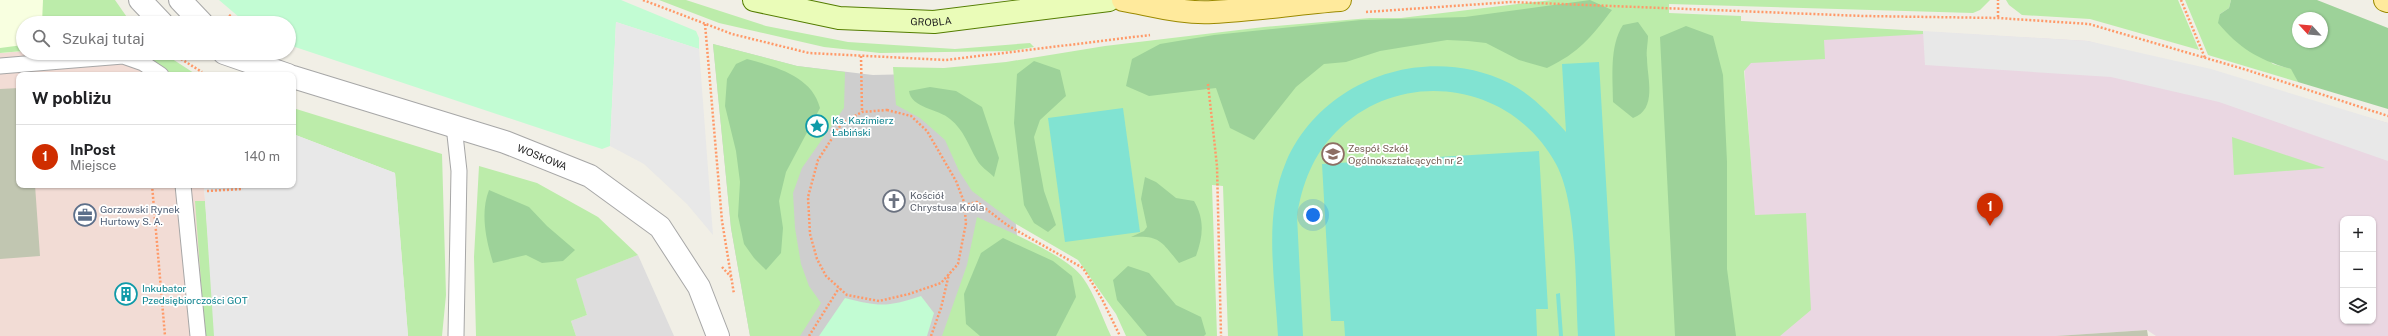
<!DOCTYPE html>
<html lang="pl">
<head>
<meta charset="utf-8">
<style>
  :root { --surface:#fff; --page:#f2f2f2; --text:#202124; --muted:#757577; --line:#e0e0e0; --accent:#cf2d00 }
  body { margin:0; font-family:"Public Sans",sans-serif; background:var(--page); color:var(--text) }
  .controls { position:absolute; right:12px; bottom:12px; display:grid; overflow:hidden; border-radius:8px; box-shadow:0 1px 3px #0004 }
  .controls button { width:36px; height:36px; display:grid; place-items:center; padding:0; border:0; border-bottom:1px solid var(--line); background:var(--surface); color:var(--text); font:20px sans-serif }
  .compass { position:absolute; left:2292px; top:12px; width:36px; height:36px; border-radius:50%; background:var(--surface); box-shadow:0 1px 3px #0004; rotate:296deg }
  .you { position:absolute; left:1313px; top:215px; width:14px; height:14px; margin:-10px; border:3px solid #fff; border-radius:50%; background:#1a73e8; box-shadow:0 0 0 6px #1a73e833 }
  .badge { display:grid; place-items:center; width:26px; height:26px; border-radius:50%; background:var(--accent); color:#fff; font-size:13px; font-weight:700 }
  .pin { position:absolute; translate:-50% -33px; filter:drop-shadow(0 1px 2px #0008) }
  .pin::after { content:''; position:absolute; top:21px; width:14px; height:12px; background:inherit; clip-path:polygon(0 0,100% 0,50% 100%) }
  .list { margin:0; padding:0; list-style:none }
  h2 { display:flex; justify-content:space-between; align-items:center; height:52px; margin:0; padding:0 16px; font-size:17px }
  h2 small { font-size:13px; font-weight:400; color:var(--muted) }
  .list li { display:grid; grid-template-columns:26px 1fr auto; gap:12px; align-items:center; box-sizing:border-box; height:64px; padding:0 16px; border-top:1px solid var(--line) }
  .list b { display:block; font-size:15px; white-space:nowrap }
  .list p { margin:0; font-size:13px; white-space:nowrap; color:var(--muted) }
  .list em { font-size:13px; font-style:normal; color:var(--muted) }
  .icon { flex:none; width:22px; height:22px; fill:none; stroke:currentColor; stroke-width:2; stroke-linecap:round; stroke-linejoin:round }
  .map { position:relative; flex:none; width:2388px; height:336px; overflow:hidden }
  .search { position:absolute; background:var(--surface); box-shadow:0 1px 3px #0004; left:16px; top:16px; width:280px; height:44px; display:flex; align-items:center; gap:10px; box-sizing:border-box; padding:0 14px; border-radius:22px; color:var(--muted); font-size:15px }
  .panel { position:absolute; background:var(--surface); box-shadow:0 1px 3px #0004; left:16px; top:72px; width:280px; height:116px; border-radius:8px }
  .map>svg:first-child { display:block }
  .residential { fill:#dedddd }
  .commercial { fill:#f2dcd5 }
  .industrial { fill:#ead7e2; fill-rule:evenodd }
  .education { fill:#f8ffe0 }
  .religious { fill:#cecece }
  .construction { fill:#c1c6b1 }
  .grass { fill:#bcecaa }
  .forest { fill:#9dd299; fill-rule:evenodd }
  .park { fill:#c2fcd3 }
  .pitch { fill:#81e3d2 }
  .parking { fill:#e8e8e8 }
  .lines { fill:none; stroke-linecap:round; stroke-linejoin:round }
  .service-casing { stroke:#a7a7a7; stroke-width:17 }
  .minor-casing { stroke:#a7a7a7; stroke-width:24 }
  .secondary-casing { stroke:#547d00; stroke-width:24 }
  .primary-casing { stroke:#9b8a00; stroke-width:24 }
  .path { stroke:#ff9968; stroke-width:2.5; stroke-dasharray:2 2; stroke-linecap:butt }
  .service { stroke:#fff; stroke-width:15 }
  .minor { stroke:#fff; stroke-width:22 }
  .secondary { stroke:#eafcb8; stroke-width:22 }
  .primary { stroke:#ffea9c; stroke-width:22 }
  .labels { text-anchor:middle; stroke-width:3.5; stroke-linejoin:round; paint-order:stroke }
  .street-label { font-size:10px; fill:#202020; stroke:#fff }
  .culture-label { font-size:10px; fill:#0d838f; stroke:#fff; text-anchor:start }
  .education-label { font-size:10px; fill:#785e54; stroke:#fff; text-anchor:start }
  .worship-label { font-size:10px; fill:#5b616d; stroke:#fff; text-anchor:start }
  .service-label { font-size:10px; fill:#4e5e75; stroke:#fff; text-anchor:start }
</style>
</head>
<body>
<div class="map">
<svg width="2388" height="336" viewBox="0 0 2388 336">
  <rect width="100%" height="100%" fill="#f1efe6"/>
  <path class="residential" d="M638,255L674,336H576L571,321L587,315L575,279Z"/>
  <path class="commercial" d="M23,51L144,53L173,75H19V185H204L214,336H0V53Z"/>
  <path class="industrial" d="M1741,21L2088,41L2388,123V336H2156L2147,330L2056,336H1763ZM2343,219H2373V321H2343Z"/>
  <path class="education" d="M0,0H89V23H23V51L0,53Z"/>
  <path class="religious" d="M713,44L797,66L873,75L1000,72L1017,235L1032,336H750L731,228Z"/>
  <g class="construction">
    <path d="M19,88V185H35L40,256L0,259V89Z"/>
    <path d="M2147,330L2148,336H2056Z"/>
  </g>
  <g class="grass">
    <path d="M43,0H115L131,23H42Z"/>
    <path d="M659,0H686L766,26L848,42L955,49L1030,43L1034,47L1010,51L880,53L824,47L719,23Z"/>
    <path d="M1552,0H1990L1980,10L1973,13L1669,4V13L1741,16V21L1923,31V34L1824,40L1825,59L1751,63L1744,71L1755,215L1806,213L1811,310L1780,336H1228L1223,186L1212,185L1217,336H1126L1116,314L1078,260L1016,224L972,191L959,171L945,140L920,118L896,105L893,67L944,68L1006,62L1105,46L1264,27L1370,18H1401Z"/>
    <path d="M2006,0H2178L2199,50L2090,19L2022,15L2009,5Z"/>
    <path d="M2185,0H2231L2229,8L2220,14L2273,64L2292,69L2298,82L2208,55Z"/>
    <path d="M713,44L797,66L845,72L844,108L802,168L793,193L795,228L801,264L809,286L821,303L800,336H750L731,228Z"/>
    <path d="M23,45V51L0,53V48Z"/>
    <path d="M144,53H163L197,75H173Z"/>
    <path d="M293,108L442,154L446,295L442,336H408L395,173L293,134Z"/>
    <path d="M2232,137L2325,168L2234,175Z"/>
    <path d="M479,166L537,183L598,217L638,255L576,279L587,315L571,321L576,336H476L474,257Z"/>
    <path d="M195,201H205L216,336H205Z"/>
    <path d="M977,217C1003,229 1067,255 1083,278C1095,295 1102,317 1111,336H942L967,265Z"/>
  </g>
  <g class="forest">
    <path d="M1590,0L1612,10C1590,38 1580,52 1547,68L1519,60L1486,43L1468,41L1447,40L1380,51L1346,62L1324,64L1296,87L1254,140L1230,128L1216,88L1149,96L1126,86L1132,59L1160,44L1214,35L1361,20L1465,17Z"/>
    <path d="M2231,0H2317L2388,28V109L2298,82L2291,69C2259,60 2240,49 2218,23L2220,14L2229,8ZM2298,18H2322V42H2298Z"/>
    <path d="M1638,22L1648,36C1648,43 1646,51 1647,58C1647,78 1658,109 1633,118L1613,102C1613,79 1609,46 1623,25Z"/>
    <path d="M1686,26L1713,36L1723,75L1727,162V269L1736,336H1675L1660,37Z"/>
    <path d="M747,59C776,67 812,76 820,108L786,172L779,201L783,228L781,253L766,270L754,258L744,244L738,216L740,182L736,151L725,106L727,79L736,64Z"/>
    <path d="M1034,61L1060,70L1066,96L1040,120L1034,137L1044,191L1056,225L1048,232L1034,223L1024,205L1014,123L1017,74Z"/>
    <path d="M930,87L956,91L982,107L999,158L994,177C989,172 980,166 977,160C968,145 964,130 950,119C939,109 911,108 909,91Z"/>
    <path d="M1145,177L1156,182L1176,198L1194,201C1205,220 1203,236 1196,256L1179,263C1161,241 1160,235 1131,237L1144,231L1147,227L1141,199Z"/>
    <path d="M489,190L529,207L547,226L575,250L563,261L542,263L526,255L493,263C486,240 480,213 489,190Z"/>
    <path d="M1003,238L1053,261L1072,276L1076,297L1056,336H980L966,324L964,294L981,253Z"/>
    <path d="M1128,266L1149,273L1176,305L1201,317L1206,334L1204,336H1147L1117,300L1113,280Z"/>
  </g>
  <g class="park">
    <path d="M219,0H621L696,31L699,38V49L616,22L610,146L602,149L289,45V23H246Z"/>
    <path d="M921,296L934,313L927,336H819L845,298C879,307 888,307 921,296Z"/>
  </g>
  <g class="pitch">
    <path d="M1599,62L1615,336H1578C1575,288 1578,205 1556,164C1512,82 1401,66 1336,132C1313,155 1302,184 1297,216L1303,336H1278C1275,279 1263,216 1286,162C1323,77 1428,43 1509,83C1532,95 1549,113 1566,132L1562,64Z"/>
    <path d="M1123,108L1140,232L1065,242L1048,118Z"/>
    <path d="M1539,151L1548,309H1536L1537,336H1345L1344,321H1331L1322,164Z"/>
    <path d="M1560,293V294L1563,336H1559L1556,294Z"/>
  </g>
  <g class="parking">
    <path d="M616,22L699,49L713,235L687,204L644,164L610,146Z"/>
    <path d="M1923,31L2088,41L2211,69L2388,123V161L2219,102L2111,77L1925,65Z"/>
    <path d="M293,134L395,173L408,336H214L204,185H293Z"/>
  </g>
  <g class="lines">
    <g class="service-casing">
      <g id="service">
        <path d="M0,66L123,56L143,63L161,75"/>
        <path d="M454,126L459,171L456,336"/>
        <path d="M183,185L198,336"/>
      </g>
    </g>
    <g class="minor-casing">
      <g id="minor">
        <path d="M140,0L162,23"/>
        <path d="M180,0L202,23"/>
        <path d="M224,53L288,75"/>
        <path id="s1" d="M293,77L505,142L590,176L660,227L699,287L718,336"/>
      </g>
    </g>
    <g class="secondary-casing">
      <g id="secondary">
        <path id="s2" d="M754,0L839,18L934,22L1109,0"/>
      </g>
    </g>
    <g class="primary-casing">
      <g id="primary">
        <path d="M1123,0C1152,5 1183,14 1213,12C1256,10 1298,3 1340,0"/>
        <path d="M2385,0L2388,1"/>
      </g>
    </g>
    <g class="path">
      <path d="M643,0L732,34L809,53L946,60L1150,35"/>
      <path d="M2181,0L2205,58"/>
      <path d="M1366,12L1511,2L1863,16L1998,18L2089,24L2247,70L2388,116"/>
      <path d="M229,15L241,23"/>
      <path d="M1998,17V0"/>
      <path d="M705,24L722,221L734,294"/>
      <path d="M861,56L862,112"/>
      <path d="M181,59L202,72"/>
      <path d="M1208,84L1217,166L1221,336"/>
      <path d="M887,110L911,116L927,131L956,181L964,202L966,223L958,264L941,283L909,294L879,301L847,295L826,276L817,259L810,234L808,197L818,160L842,123L862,112Z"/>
      <path d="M152,185L165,336"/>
      <path d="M207,191L243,189"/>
      <path d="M964,205L977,202L1007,225L1083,268L1102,299L1120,336"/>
      <path d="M722,267L731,277"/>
      <path d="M809,336L839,288"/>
      <path d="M931,336L941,308L949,274"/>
    </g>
    <use href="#service" class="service"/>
    <use href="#minor" class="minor"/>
    <use href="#secondary" class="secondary"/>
    <use href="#primary" class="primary"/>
  </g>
  <defs>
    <g id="sight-ring" transform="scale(1.15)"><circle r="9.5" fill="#fff" stroke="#0f9aa8" stroke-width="1.5"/><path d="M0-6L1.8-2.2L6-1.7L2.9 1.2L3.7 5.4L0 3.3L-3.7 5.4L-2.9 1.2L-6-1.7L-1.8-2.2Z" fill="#0f9aa8"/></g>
    <g id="school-ring" transform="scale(1.15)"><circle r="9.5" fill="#fff" stroke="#8d6e63" stroke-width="1.5"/><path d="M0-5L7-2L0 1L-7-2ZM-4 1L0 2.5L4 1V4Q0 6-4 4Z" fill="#8d6e63"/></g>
    <g id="church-ring" transform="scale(1.15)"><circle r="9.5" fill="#fff" stroke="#6b7280" stroke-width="1.5"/><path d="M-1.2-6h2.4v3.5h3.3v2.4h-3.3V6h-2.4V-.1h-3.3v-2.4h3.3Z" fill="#6b7280"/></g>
    <g id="office-ring" transform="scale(1.15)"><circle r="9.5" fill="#fff" stroke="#5c6f8a" stroke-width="1.5"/><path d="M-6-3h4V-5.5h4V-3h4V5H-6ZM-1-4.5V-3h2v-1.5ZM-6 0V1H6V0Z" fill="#5c6f8a"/></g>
    <g id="building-ring" transform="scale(1.15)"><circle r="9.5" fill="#fff" stroke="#0f9aa8" stroke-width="1.5"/><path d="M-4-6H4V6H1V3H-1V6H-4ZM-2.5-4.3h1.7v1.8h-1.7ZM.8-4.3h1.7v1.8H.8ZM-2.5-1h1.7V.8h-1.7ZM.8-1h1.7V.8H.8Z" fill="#0f9aa8"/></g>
  </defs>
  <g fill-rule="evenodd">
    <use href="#sight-ring" x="817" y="126"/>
    <use href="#school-ring" x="1333" y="154"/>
    <use href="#church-ring" x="894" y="201"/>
    <use href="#office-ring" x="85" y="215"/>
    <use href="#building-ring" x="126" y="294"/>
  </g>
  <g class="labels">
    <g class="street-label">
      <text dy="4" stroke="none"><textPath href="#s2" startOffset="179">GROBLA</textPath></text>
      <text dy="4" stroke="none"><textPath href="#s1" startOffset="262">WOSKOWA</textPath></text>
    </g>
    <g class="culture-label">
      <text x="832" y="124">Ks. Kazimierz<tspan x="832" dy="12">Łabiński</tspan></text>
      <text x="142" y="292">Inkubator<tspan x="142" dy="12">Pzedsiębiorczości GOT</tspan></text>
    </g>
    <g class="education-label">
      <text x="1348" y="152">Zespół Szkół<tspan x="1348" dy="12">Ogólnokształcących nr 2</tspan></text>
    </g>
    <g class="worship-label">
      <text x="910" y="199">Kościół<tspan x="910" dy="12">Chrystusa Króla</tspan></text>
    </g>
    <g class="service-label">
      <text x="100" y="213">Gorzowski Rynek<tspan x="100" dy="12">Hurtowy S. A.</tspan></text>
    </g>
  </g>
</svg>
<div class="controls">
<button>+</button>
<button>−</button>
<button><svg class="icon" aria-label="layers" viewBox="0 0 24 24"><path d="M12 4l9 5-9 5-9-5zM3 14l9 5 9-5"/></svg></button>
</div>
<svg class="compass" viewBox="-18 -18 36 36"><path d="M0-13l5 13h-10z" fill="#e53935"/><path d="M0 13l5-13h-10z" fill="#757577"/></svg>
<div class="you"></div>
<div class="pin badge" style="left:1990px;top:226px">1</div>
<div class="search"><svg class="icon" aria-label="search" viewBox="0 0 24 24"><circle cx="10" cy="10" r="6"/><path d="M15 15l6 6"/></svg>Szukaj tutaj</div>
<section class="panel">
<h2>W pobliżu<small></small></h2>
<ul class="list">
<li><span class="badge">1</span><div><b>InPost</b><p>Miejsce</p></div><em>140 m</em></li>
</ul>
</section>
</div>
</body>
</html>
